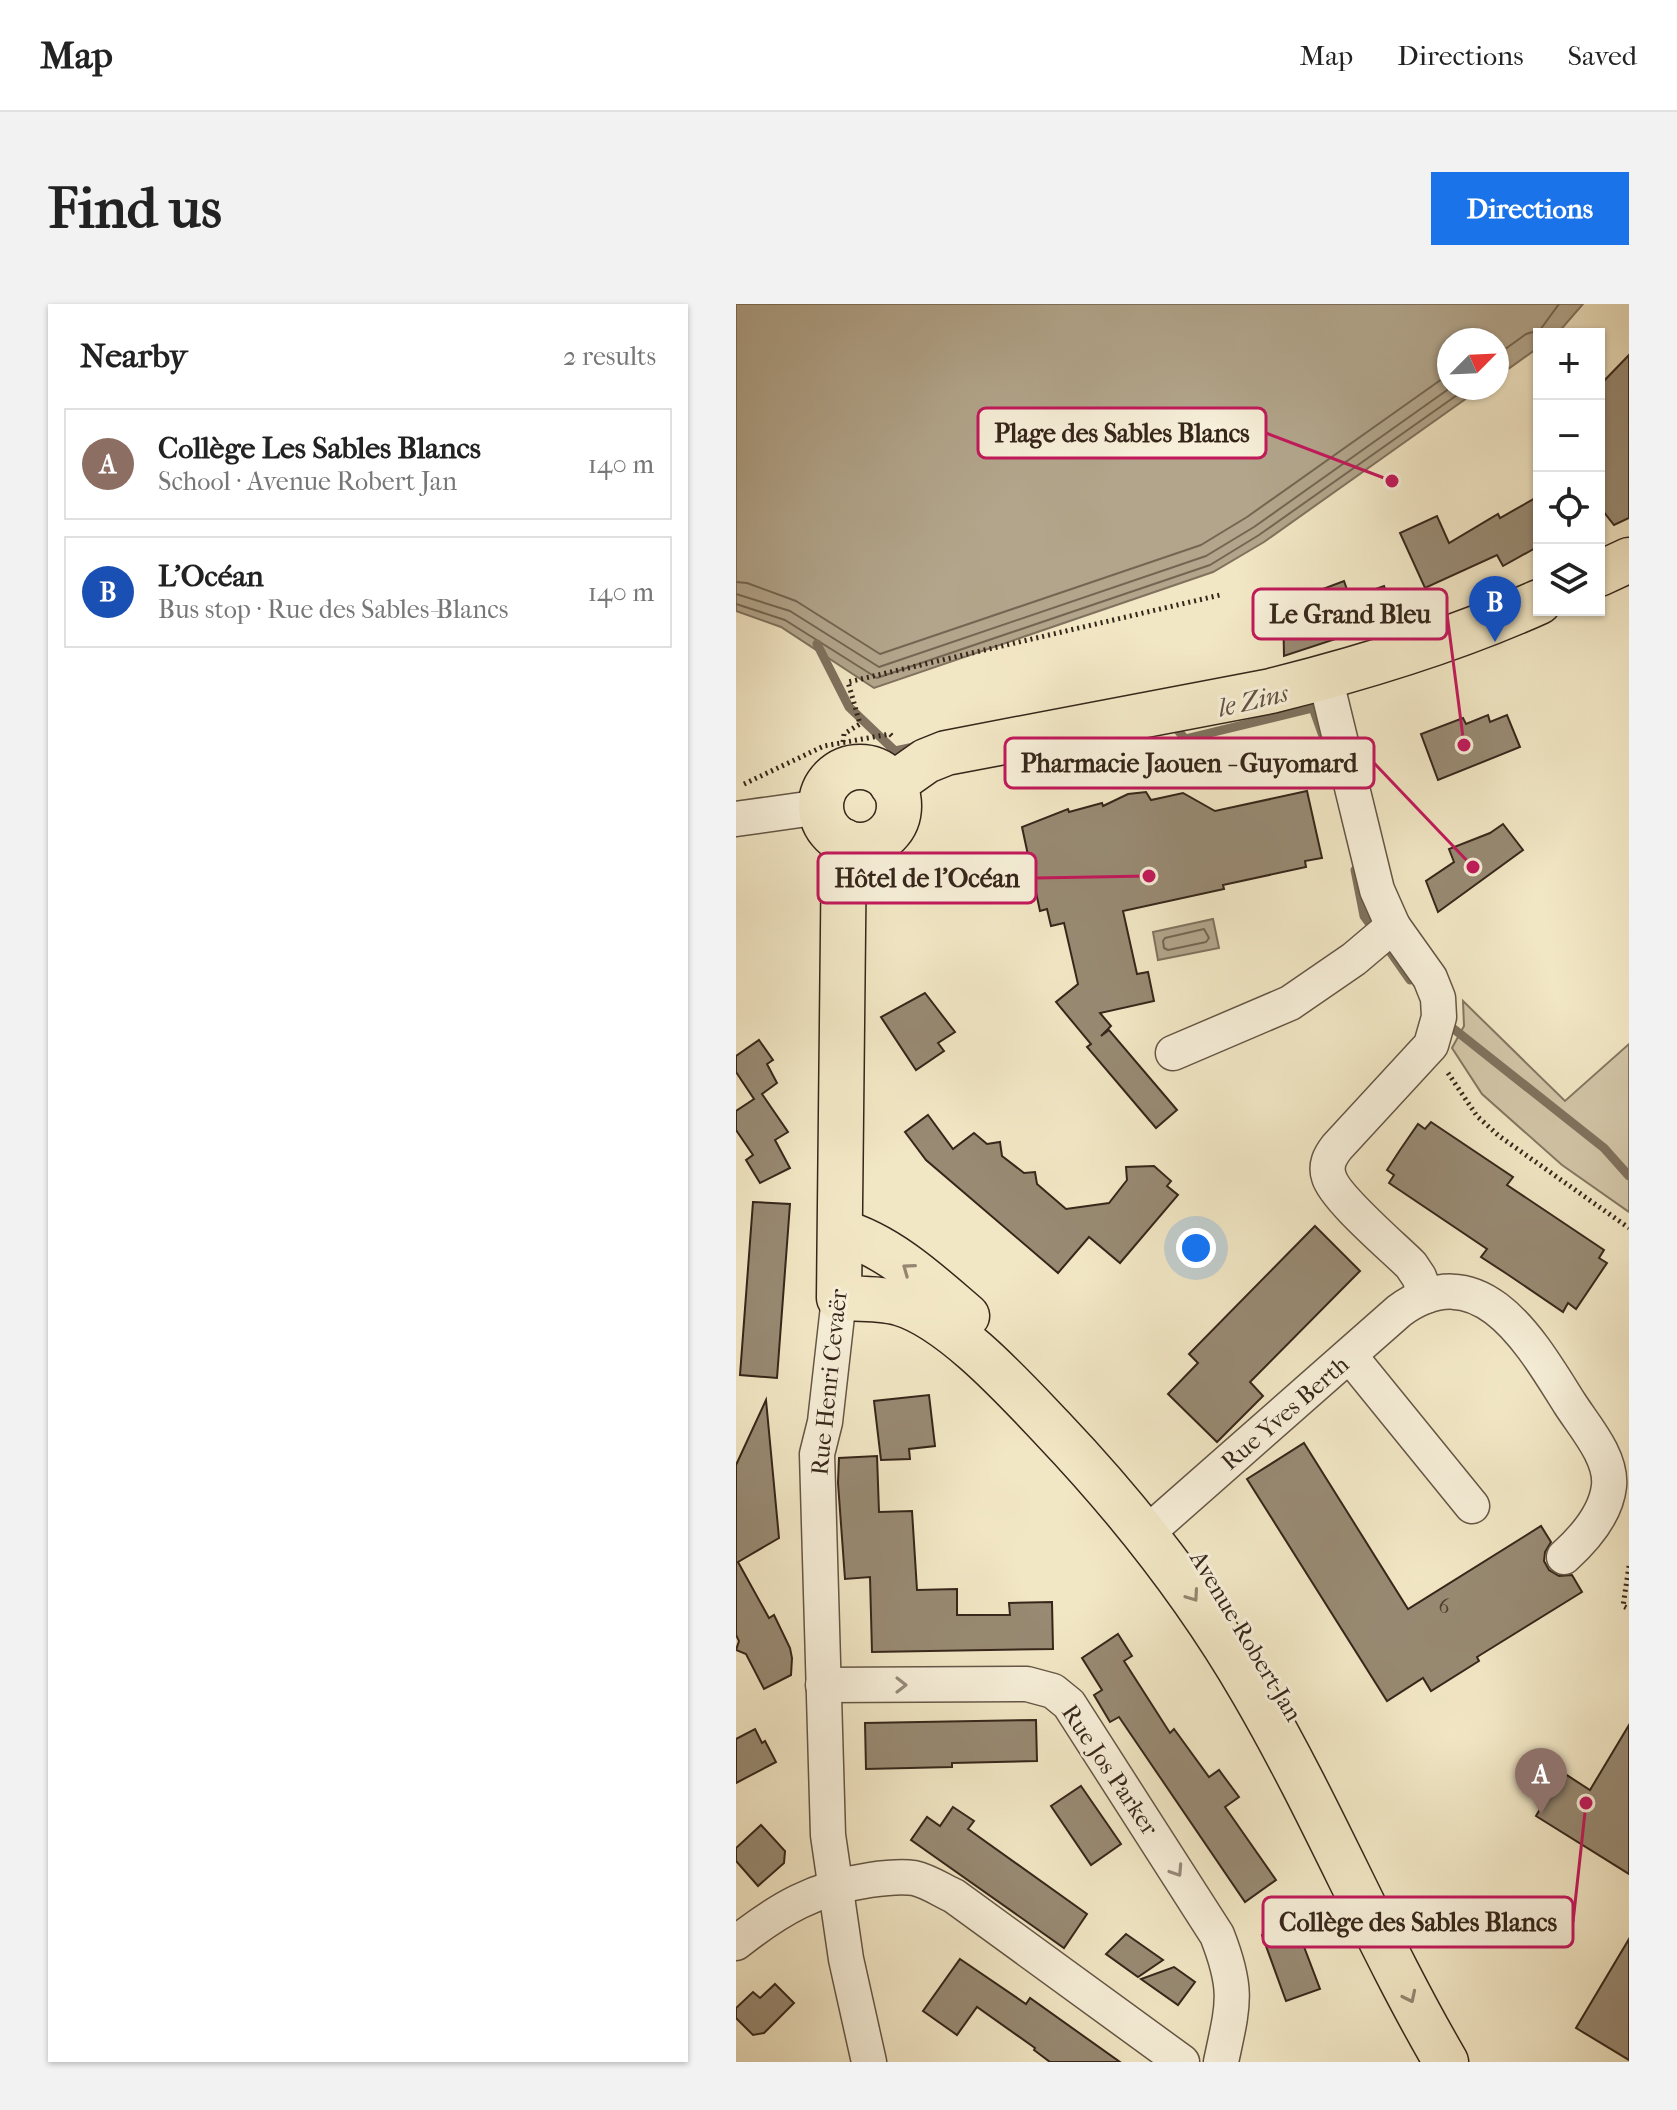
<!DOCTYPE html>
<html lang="en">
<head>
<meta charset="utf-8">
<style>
  :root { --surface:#fff; --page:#f2f2f2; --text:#222; --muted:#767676; --line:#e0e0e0; --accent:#1a73e8 }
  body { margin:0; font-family:"IM FELL French Canon",serif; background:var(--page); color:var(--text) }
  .controls { position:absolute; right:24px; top:24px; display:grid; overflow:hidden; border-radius:0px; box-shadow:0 2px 6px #0004 }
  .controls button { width:72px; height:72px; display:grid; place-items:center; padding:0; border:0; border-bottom:2px solid var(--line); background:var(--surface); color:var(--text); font:40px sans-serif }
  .compass { position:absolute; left:701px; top:24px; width:72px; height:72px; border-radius:50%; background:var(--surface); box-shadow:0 2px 6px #0004; rotate:66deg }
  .you { position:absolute; left:460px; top:944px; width:28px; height:28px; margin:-20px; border:6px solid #fff; border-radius:50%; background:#1a73e8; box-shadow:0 0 0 12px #1a73e833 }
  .badge { display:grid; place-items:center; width:52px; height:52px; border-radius:50%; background:var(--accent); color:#fff; font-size:26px; font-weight:700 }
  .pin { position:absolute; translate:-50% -66px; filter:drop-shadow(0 2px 4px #0008) }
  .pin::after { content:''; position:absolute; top:42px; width:28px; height:24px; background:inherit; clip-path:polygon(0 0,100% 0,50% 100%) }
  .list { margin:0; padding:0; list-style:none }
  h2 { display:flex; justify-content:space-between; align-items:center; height:104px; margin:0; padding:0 32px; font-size:34px }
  h2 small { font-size:26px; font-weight:400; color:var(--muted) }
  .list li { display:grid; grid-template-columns:52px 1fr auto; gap:24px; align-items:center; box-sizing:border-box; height:112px; margin:0 16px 16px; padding:0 16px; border:2px solid var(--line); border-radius:0px }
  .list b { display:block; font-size:30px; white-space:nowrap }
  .list p { margin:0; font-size:26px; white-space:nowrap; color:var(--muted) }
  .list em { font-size:26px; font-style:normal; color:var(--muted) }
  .icon { flex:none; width:44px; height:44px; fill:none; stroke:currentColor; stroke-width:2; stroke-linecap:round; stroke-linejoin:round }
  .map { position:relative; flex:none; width:893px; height:1758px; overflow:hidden; border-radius:0px }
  header { display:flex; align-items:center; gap:48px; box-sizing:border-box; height:112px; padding:0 40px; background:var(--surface); border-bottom:2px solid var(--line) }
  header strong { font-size:38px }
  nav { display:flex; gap:44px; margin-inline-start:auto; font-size:28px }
  .intro { display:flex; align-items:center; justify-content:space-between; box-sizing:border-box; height:192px; padding:0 48px }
  h1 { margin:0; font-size:56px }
  .button { padding:20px 36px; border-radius:0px; background:var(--accent); color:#fff; font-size:28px; font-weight:700 }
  main { display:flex; gap:48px; padding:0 48px }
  aside { flex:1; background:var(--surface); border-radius:0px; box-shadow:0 2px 6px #0004 }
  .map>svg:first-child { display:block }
  .green { fill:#d2c6a8; stroke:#847661; stroke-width:2 }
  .water { fill:#b2a58b; stroke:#80725e; stroke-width:2 }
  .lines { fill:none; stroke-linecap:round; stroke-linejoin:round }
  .shore { stroke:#746652; stroke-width:2 }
  .stream { stroke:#80725e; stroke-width:9 }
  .building { fill:#988a73; stroke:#36261a; stroke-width:2 }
  .minor-casing { stroke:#655645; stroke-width:37 }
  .major-casing { stroke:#36261a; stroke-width:47 }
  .path { stroke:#36261a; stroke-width:5; stroke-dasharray:2 4; stroke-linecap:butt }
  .minor { stroke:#f7efd9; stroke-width:34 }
  .major { stroke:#f2e7c5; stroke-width:44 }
  .oneway { stroke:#948670 }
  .oneway2 { stroke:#968a7a }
  .labels { text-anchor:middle; stroke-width:6; stroke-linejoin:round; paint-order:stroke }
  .number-label { font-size:20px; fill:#4e3f30 }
  .street-label { font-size:24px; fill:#36261a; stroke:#f7efd9 }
  .water-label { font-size:26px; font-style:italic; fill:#615242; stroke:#f7efd9 }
  .leader { fill:none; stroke:#c2185b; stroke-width:3 }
  .callout-dot { fill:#c2185b; stroke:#f7efd9; stroke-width:3 }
  .callout { fill:#f7efd9; stroke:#c2185b; stroke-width:3 }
  .callout-label { font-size:26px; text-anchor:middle; font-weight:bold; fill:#36261a }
</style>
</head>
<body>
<header>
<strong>Map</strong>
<nav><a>Map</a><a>Directions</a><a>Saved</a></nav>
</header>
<div class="intro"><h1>Find us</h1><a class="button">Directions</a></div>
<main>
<aside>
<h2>Nearby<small>2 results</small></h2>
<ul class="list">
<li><span class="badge" style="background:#8d6e63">A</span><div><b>Collège Les Sables Blancs</b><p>School · Avenue Robert Jan</p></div><em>140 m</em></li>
<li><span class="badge" style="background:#1a4fb4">B</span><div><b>L'Océan</b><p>Bus stop · Rue des Sables-Blancs</p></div><em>140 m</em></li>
</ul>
</aside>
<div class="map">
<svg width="893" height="1758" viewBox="0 0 893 1758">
  <rect width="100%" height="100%" fill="#f2e7c5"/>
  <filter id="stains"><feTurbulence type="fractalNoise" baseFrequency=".0025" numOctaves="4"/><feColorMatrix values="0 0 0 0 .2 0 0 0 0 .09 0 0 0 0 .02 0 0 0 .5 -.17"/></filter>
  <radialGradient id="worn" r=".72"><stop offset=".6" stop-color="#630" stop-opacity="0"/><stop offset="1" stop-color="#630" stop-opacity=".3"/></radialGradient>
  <path class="green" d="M727,697L829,797L893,740V908L826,861L746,790L716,744L728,722Z"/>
  <g class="water">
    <path d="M0,0H847L821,30H803V43L761,73V36H713V84H745L528,238L477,268L138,384L45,323L0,307Z"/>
    <path d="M477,615L483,644L422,656L417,628Z"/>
  </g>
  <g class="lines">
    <g class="shore">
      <path d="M761,51L790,30L804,26L823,0"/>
      <path d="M0,278L11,279L60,297L144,350L465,241L511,213L713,70"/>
      <path d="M0,290L54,307L143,363L470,252L518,223L714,84"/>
      <path d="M0,300L49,316L141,374L474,261L523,231L731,84"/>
      <path d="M468,625L473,634L470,638L432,646L428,644L427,637L429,634Z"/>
    </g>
    <g class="stream">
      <path d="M81,340L113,403L159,447L178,443"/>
      <path d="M436,419L449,435L577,404L587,432"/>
      <path d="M619,566L628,612L639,627"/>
      <path d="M648,639L674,676"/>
      <path d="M709,718L868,844L893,872"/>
    </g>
  </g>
  <g class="building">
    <path d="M893,51V214L878,221L863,202V82Z"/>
    <path d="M803,192V242L767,262L761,251L689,284L664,229L701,212L713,239L762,210L764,214Z"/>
    <path d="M608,277L614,294L648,282L660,315L548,352L547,300Z"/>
    <path d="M752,411L754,418L771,411L784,443L702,476L685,430L727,414L730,420Z"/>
    <path d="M571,487L586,554L569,557L570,563L487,581L488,585L387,607L401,670L412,668L418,697L364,709L375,722L365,732L373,726L441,806L420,824L351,743L355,740L320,698L342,680L328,619L315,622L311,605L304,607L286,523L332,505L333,508L366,499L367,502L392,490L410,488L415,496L447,489L479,507Z"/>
    <path d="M767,520L787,546L702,608L690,577L718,558L713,545L754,529Z"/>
    <path d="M189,689L219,728L202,739L208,747L180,766L145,713Z"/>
    <path d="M23,736L37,756L31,760L41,779L26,790L52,828L39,836L54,864L24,879L10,856L17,851L0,826V807L18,795L0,768V752Z"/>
    <path d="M192,811L217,845L238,829L251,840L264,838L266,852L288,869L299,868L301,880L330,905L373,899L391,876L390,863L418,862L435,877L431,882L442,891L384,959L353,933L322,969L190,856L169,828Z"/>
    <path d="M695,818L777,873L771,881L868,946L863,954L871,959L840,1005L832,999L827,1008L771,970L745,953L751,945L653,879L658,871L651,866L664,846L682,820L689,825Z"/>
    <path d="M17,898L54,900L41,1074L4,1071Z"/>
    <path d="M579,922L624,967L514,1078L527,1092L481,1138L432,1090L462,1059L453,1050Z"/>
    <path d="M193,1091L199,1142L173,1145L174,1155L145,1156L138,1097Z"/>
    <path d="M30,1096L43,1234L2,1258L33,1314L38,1311L54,1344L56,1354L55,1371L28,1385L10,1350L0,1346L3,1337L0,1331V1161Z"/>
    <path d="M568,1139L672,1305L805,1222L815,1238L809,1248L808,1257L813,1266L823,1272L836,1271L846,1288L741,1353L743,1357L695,1387L687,1374L651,1397L511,1175Z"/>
    <path d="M141,1152L143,1208L176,1207L181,1286L221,1285V1311H274L273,1299L316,1298L317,1345L136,1348L134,1273L109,1275L102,1179L103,1154Z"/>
    <path d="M382,1330L396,1352L388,1357L434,1429L438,1425L473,1473L483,1466L503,1493L489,1503L540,1576L509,1598L383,1413L374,1418L358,1391L366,1386L346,1354Z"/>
    <path d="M300,1416L301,1457L216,1459V1463L130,1465L129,1419Z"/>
    <path d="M893,1421V1570L800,1512L826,1468L854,1486Z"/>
    <path d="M19,1425L26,1439L29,1437L40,1458L0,1479V1435Z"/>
    <path d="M345,1482L385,1540L355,1561L315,1502Z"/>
    <path d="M217,1503L238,1517L232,1525L351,1610L328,1644L175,1536L191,1513L204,1522Z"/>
    <path d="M25,1521L49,1547L48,1559L22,1582L0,1557V1544Z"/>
    <path d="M559,1619L584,1685L550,1697L526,1631Z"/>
    <path d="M390,1630L427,1656L402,1673L370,1650Z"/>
    <path d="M893,1635V1756L840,1724Z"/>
    <path d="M224,1655L290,1700L294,1694L384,1758H314L298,1746L299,1744L241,1703L221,1731L187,1707Z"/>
    <path d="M438,1663L459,1678L442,1701L405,1675Z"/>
    <path d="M39,1680L58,1699L28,1729L17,1731L0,1714V1704L17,1688L24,1694Z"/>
  </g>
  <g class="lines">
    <g class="minor-casing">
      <g id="minor">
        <path d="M589,373L641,586L657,622L694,674L702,694L703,713L695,741L601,843C594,852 589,861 593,873C599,894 657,943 675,961L683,973L690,992"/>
        <path d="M0,515L85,503"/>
        <path d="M437,749L554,699L618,655L657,622"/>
        <path d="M103,994L89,1118L81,1150L92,1531L110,1655L133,1758"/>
        <path d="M614,1052L736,1202"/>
        <path d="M411,1229L663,1007C745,947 796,1040 834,1100C848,1122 876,1153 873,1182C870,1210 848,1235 828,1253"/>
        <path d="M87,1381L291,1380L317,1387L333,1400L481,1631C503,1687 497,1701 485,1758"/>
        <path d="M0,1639C43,1605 79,1584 134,1576C148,1574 163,1572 178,1574C192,1577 205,1586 218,1592L446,1758"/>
      </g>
    </g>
    <g class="major-casing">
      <g id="major">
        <path d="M863,270L893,256"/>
        <circle cx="124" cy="502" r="39"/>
        <path d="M156,481L190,457L210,449L535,387C627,364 717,337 803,298"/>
        <path d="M108,537L103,994C122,995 144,994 163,999C215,1014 279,1085 316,1124C393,1205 461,1291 517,1388C587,1508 640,1638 710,1758"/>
        <path d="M105,928C152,941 195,981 231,1012"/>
      </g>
    </g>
    <g class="path">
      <path d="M107,438L108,430L124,420L112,378L484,291"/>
      <path d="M8,480L88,442L154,430L158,434"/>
      <path d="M712,769L741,812L763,832L893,924"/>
      <path d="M893,1262L887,1302L893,1305"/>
    </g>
    <use href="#minor" class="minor"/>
    <use href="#major" class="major"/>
  </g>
  <defs><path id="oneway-chevron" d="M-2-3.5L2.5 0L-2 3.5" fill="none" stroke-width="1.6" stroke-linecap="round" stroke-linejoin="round" transform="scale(2)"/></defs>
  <g class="oneway">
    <use href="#oneway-chevron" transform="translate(172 965) rotate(-144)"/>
    <use href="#oneway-chevron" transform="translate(457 1292) rotate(55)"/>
    <use href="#oneway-chevron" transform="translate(674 1693) rotate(64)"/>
  </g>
  <g class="oneway2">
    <use href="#oneway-chevron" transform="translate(165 1381)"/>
    <use href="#oneway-chevron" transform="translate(441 1567) rotate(57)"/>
  </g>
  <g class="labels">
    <g class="number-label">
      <text x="708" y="1309">6</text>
    </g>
    <g class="street-label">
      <text transform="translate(93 1078) rotate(-84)" y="8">Rue Henri Cevaër</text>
      <text transform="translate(549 1109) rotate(-41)" y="8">Rue Yves Berth</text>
      <text transform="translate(510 1332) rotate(59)" y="8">Avenue Robert Jan</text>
      <text transform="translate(374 1466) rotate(56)" y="8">Rue Jos Parker</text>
    </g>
    <g class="water-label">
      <text transform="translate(517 396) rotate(-13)" y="9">le Zins</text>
    </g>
  </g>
  <path class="leader" d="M656 177L530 129M728 441L711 310M737 563L638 459M413 572L300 574M850 1499L837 1618"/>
  <g class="callout-dot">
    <circle cx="656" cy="177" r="8"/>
    <circle cx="728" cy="441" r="8"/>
    <circle cx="737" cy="563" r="8"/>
    <circle cx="413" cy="572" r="8"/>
    <circle cx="850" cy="1499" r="8"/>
  </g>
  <g class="callout">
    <rect x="242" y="104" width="288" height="50" rx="8"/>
    <rect x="517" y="285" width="194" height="50" rx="8"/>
    <rect x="269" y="434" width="369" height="50" rx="8"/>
    <rect x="82" y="549" width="218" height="50" rx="8"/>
    <rect x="527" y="1593" width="310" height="50" rx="8"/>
  </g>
  <g class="callout-label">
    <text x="386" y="138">Plage des Sables Blancs</text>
    <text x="614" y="319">Le Grand Bleu</text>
    <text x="453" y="468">Pharmacie Jaouen - Guyomard</text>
    <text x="191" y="583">Hôtel de l'Océan</text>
    <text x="682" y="1627">Collège des Sables Blancs</text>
  </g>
  <rect width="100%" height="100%" filter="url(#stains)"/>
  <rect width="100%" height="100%" fill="url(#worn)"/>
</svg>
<div class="controls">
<button>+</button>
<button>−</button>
<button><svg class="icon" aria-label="locate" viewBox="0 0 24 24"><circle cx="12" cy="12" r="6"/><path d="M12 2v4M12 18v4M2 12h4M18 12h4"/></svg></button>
<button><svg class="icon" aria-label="layers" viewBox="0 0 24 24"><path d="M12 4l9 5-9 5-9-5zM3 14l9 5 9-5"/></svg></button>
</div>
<svg class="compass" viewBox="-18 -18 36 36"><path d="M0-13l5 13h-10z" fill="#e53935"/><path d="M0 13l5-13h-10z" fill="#767676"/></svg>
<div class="you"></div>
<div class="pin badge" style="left:805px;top:1510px;background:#8d6e63">A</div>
<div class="pin badge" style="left:759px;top:338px;background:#1a4fb4">B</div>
</div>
</main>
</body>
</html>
